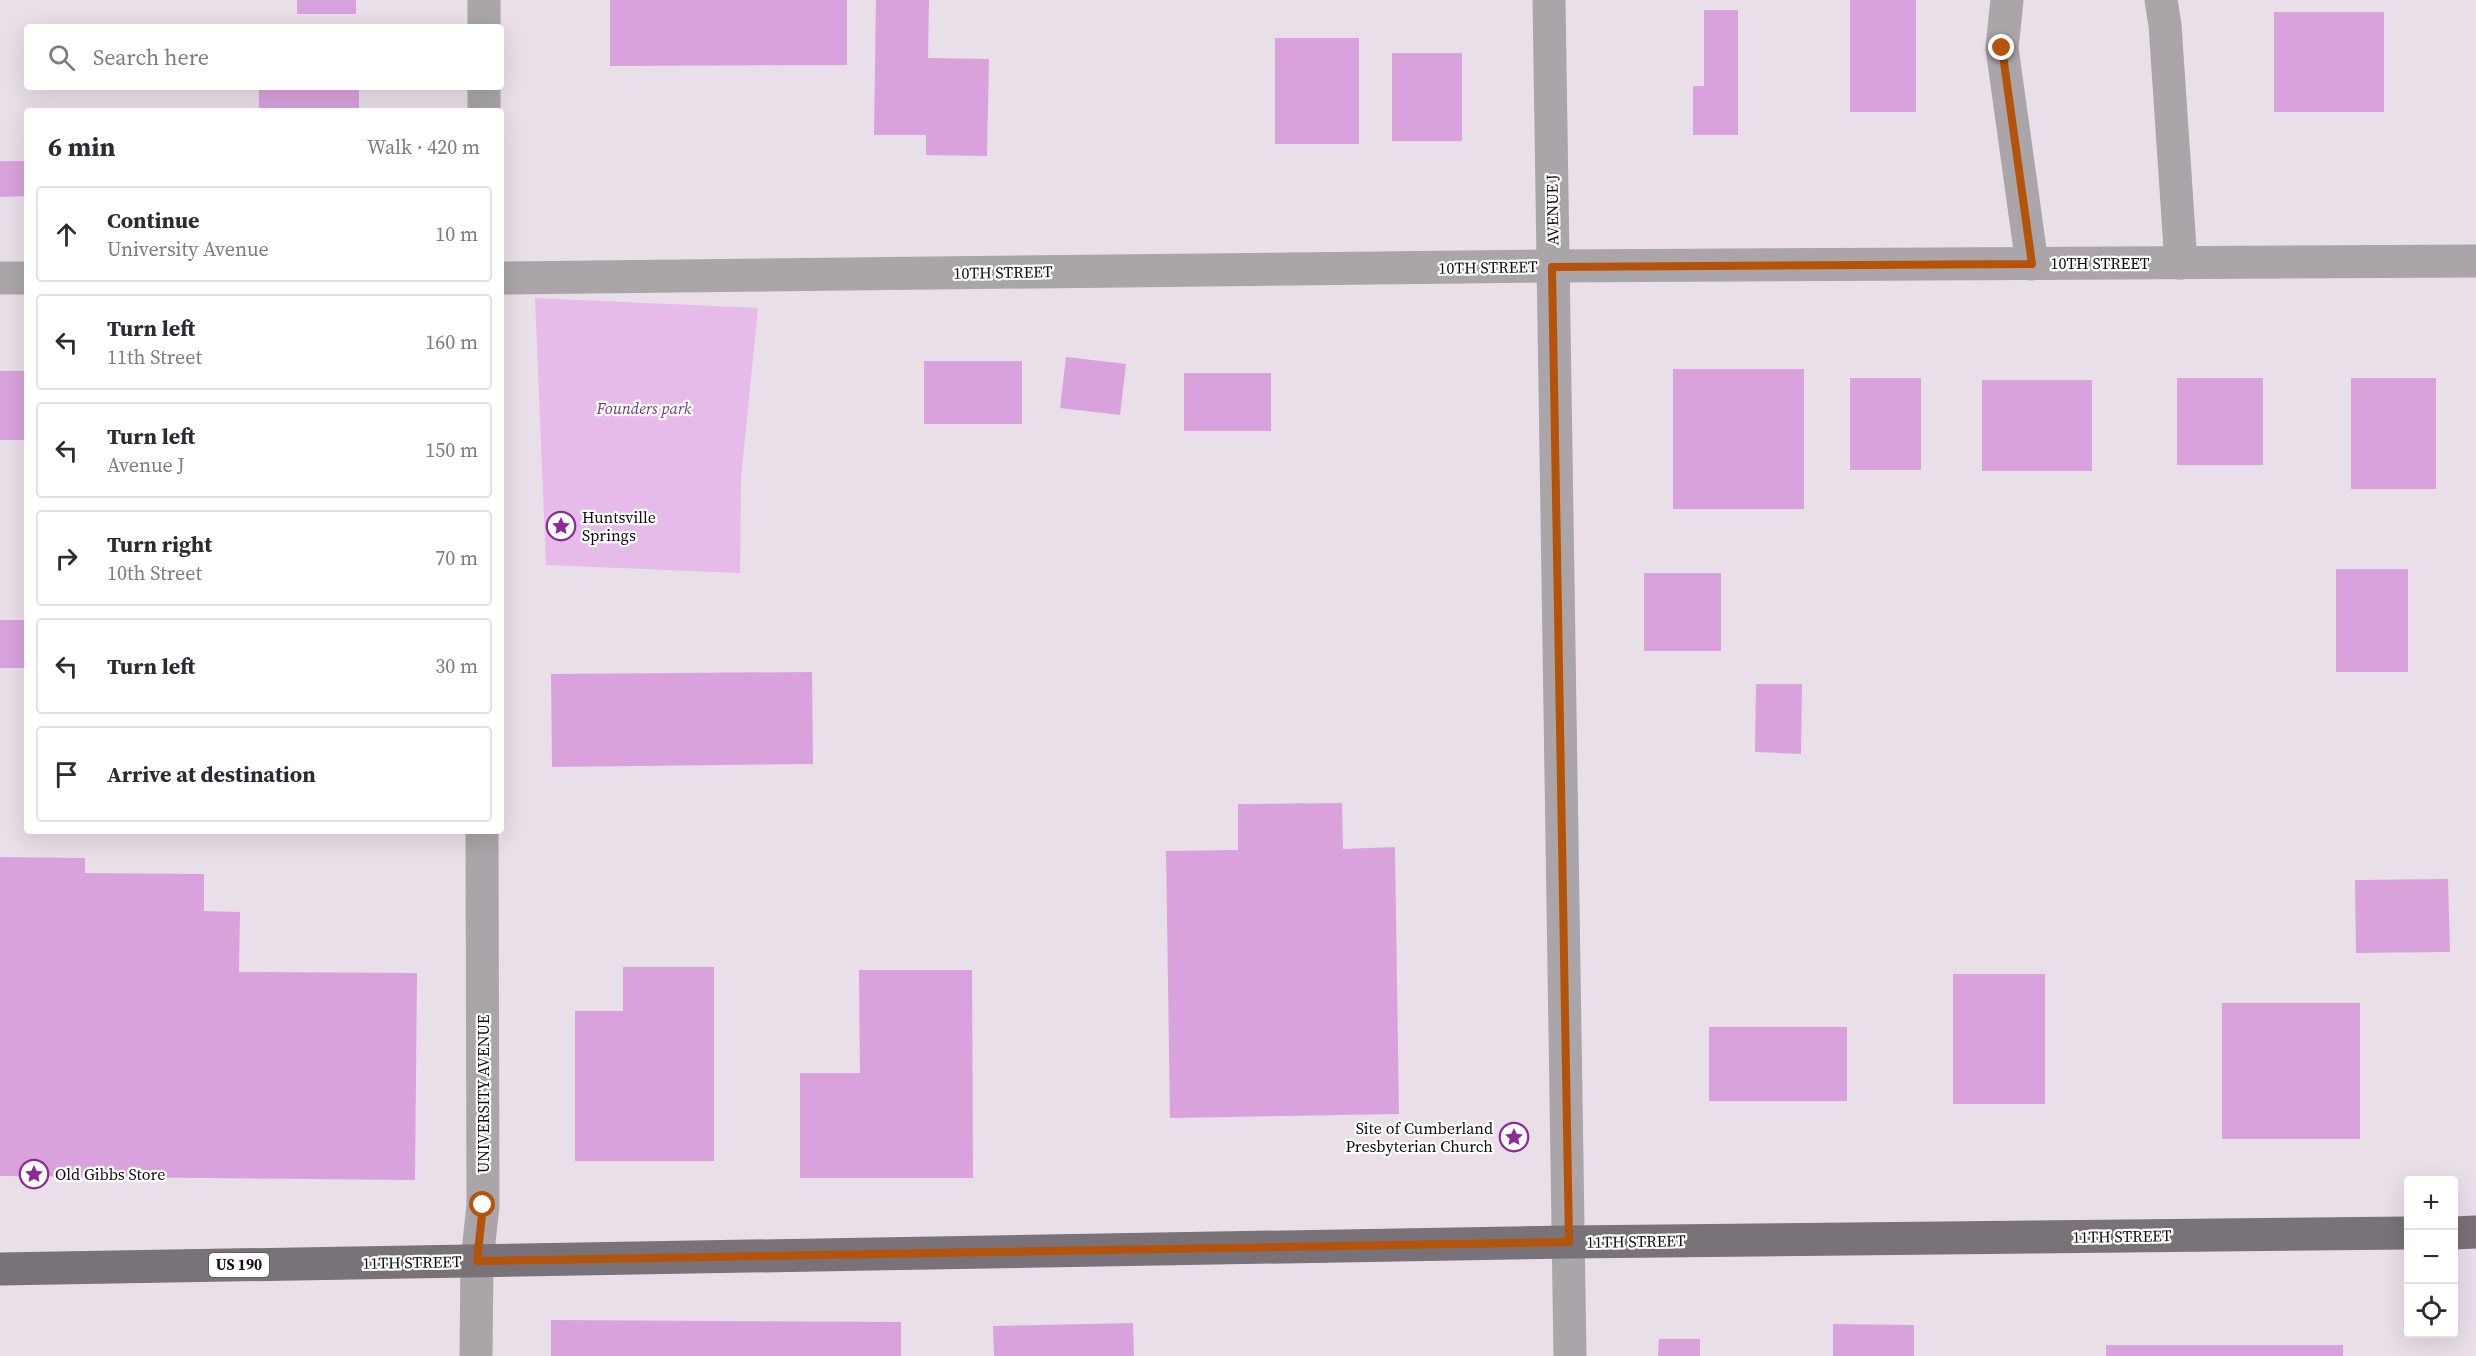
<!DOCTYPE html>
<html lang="en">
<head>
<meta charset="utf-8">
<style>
  :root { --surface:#fff; --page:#f7f7f7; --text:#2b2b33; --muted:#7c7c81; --line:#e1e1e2 }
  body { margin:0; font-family:"Source Serif 4",serif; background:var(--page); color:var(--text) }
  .controls { position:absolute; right:18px; bottom:18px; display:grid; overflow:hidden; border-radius:6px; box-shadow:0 6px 24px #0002 }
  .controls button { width:54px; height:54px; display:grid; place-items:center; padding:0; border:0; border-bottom:2px solid var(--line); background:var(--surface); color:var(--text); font:30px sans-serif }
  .stop { position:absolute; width:18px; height:18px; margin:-14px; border:4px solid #b45309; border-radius:50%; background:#fff }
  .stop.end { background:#b45309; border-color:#fff; box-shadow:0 2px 6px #0008 }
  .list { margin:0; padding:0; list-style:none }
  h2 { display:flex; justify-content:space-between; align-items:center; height:78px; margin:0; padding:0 24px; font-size:26px }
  h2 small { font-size:20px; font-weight:400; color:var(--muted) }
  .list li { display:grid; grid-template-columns:39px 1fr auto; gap:18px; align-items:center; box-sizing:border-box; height:96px; margin:0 12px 12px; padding:0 12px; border:2px solid var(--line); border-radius:6px }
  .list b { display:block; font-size:22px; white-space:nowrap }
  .list p { margin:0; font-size:20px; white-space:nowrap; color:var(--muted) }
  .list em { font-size:20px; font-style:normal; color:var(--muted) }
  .icon { flex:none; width:33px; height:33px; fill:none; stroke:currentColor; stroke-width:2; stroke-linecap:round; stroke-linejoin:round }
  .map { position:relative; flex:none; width:2476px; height:1356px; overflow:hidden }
  .search { position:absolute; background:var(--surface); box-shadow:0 6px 24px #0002; left:24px; top:24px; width:480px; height:66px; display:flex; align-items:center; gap:15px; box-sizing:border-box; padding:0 21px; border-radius:6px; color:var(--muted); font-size:22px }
  .panel { position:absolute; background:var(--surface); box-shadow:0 6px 24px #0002; left:24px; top:108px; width:480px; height:726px; border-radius:6px }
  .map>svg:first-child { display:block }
  .green { fill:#e7bbe9 }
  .building { fill:#d9a2dd }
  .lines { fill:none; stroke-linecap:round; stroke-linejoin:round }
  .minor { stroke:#a9a5a9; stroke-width:33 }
  .major { stroke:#797279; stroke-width:33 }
  .route { stroke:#b45309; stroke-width:8 }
  .labels { text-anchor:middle; stroke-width:4.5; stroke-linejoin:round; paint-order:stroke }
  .shield { fill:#fff; stroke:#575557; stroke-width:1.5 }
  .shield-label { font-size:15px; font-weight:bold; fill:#0f0c0f }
  .street-label { font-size:16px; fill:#0f0c0f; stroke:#fff }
  .park-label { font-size:16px; font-style:italic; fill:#76347c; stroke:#fff }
  .poi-label { font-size:16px; fill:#0f0c0f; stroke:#fff; text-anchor:start }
</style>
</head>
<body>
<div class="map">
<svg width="2476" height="1356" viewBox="0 0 2476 1356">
  <rect width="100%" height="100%" fill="#e9dfe9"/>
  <path class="green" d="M535,298L758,308L741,479L740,573L546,565Z"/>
  <g class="building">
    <rect x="297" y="0" width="59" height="14"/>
    <path d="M610,0H847V65L610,66Z"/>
    <path d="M876,0H929L928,58L989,59L987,156L926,155V135H874Z"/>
    <rect x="1850" y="0" width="66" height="112"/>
    <path d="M1704,10H1738V135H1693V86H1704Z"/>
    <rect x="2274" y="12" width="110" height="100"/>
    <rect x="1275" y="38" width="84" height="106"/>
    <rect x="1392" y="53" width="70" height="88"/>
    <rect x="259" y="87" width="100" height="24"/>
    <path d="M0,161H27V196L0,197Z"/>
    <path d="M1066,357L1126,364L1120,415L1060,408Z"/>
    <rect x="924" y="361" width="98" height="63"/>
    <rect x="1673" y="369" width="131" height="140"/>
    <rect x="0" y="371" width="27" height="69"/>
    <rect x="1184" y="373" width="87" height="58"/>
    <rect x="1850" y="378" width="71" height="92"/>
    <rect x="2177" y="378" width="86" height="87"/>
    <rect x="2351" y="378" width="85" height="111"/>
    <rect x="1982" y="380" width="110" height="91"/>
    <rect x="2336" y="569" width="72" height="103"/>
    <rect x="1644" y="573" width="77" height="78"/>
    <rect x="0" y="620" width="27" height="48"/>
    <path d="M812,672L813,764L552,767L551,674Z"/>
    <path d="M1756,684H1802L1801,754L1755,752Z"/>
    <path d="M1342,803L1343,849L1395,847L1399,1114L1170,1118L1166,851L1238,850V804Z"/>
    <path d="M0,857L85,858V873L204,874V911L240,912L239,972L417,973L415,1180L0,1176Z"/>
    <path d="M2448,879L2450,952L2356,953L2355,880Z"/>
    <path d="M623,967H714V1161H575V1011H623Z"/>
    <path d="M859,970H972L973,1178H800V1073H860Z"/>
    <rect x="1953" y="974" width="92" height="130"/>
    <rect x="2222" y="1003" width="138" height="136"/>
    <rect x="1709" y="1027" width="138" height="74"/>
    <path d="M551,1320L901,1322V1356H551Z"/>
    <path d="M1133,1323L1134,1356H994L993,1326Z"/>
    <path d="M1833,1324L1914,1325V1356H1833Z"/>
    <path d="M1659,1339H1700V1356H1658Z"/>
    <rect x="2106" y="1345" width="237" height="11"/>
  </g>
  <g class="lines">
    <g class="minor">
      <path d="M484,0V27"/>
      <path d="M1549,0L1570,1356"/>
      <path d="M2007,0L2002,48L2032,264"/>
      <path d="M2161,0L2165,25L2181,263"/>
      <path d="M484,87V111"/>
      <path d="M0,278H27"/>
      <path d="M501,278L1553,266L2476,261"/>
      <path d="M476,1356L477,1261L483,1205L482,831"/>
    </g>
    <g class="major">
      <path d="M2454,1233L2476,1232"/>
      <path d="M0,1269L1569,1242L2408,1233"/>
    </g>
  </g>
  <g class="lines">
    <path class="route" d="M483,1205L477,1261L1569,1242L1552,267L2032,264L2002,48"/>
  </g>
  <defs>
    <g id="sight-ring" transform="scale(1.5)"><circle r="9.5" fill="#fff" stroke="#8b2b94" stroke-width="1.5"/><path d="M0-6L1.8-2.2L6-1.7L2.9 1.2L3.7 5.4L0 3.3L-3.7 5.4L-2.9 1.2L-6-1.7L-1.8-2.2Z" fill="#8b2b94"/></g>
  </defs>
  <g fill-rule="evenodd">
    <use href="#sight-ring" x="561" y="526"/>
    <use href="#sight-ring" x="1514" y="1137"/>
    <use href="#sight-ring" x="34" y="1174"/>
  </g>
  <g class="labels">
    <rect class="shield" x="209" y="1253" width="60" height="24" rx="4.5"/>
    <g class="shield-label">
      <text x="239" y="1270">US 190</text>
    </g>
    <g class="street-label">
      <text transform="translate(1552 210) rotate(-91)" y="6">AVENUE J</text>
      <text x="2100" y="269">10TH STREET</text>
      <text transform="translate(1488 267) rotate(-1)" y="6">10TH STREET</text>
      <text transform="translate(1003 272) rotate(-1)" y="6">10TH STREET</text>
      <text transform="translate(483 1094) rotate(-90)" y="6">UNIVERSITY AVENUE</text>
      <text transform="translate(2122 1236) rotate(-1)" y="6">11TH STREET</text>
      <text transform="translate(1636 1241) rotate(-1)" y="6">11TH STREET</text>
      <text transform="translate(412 1262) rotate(-1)" y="6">11TH STREET</text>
    </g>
    <g class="park-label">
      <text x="644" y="414">Founders park</text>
    </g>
    <g class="poi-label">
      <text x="582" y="523">Huntsville<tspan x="582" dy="18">Springs</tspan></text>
      <text x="1493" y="1134" text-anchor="end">Site of Cumberland<tspan x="1493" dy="18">Presbyterian Church</tspan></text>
      <text x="55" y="1180">Old Gibbs Store</text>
    </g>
  </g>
</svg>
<div class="controls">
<button>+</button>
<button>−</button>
<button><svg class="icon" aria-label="locate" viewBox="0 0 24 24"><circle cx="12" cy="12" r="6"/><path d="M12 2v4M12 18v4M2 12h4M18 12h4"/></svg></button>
</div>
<div class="stop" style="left:483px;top:1205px"></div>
<div class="stop end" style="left:2002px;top:48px"></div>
<div class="search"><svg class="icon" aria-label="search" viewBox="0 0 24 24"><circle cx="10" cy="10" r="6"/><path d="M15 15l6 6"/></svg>Search here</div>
<section class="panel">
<h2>6 min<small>Walk · 420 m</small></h2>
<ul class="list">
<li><svg class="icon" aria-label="ahead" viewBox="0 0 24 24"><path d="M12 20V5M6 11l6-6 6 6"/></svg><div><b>Continue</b><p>University Avenue</p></div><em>10 m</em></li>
<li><svg class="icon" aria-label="left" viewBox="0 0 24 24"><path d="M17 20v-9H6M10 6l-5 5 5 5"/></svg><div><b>Turn left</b><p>11th Street</p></div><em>160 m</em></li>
<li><svg class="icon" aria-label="left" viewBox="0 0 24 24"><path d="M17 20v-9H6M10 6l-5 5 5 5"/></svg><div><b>Turn left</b><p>Avenue J</p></div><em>150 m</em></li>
<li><svg class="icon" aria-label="right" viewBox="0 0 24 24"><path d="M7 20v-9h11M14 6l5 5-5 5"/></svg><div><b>Turn right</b><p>10th Street</p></div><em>70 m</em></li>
<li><svg class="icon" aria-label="left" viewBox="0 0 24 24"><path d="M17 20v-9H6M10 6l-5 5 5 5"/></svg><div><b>Turn left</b></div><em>30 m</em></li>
<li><svg class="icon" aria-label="arrive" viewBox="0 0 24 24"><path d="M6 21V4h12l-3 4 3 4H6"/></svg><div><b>Arrive at destination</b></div></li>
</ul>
</section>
</div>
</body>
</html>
